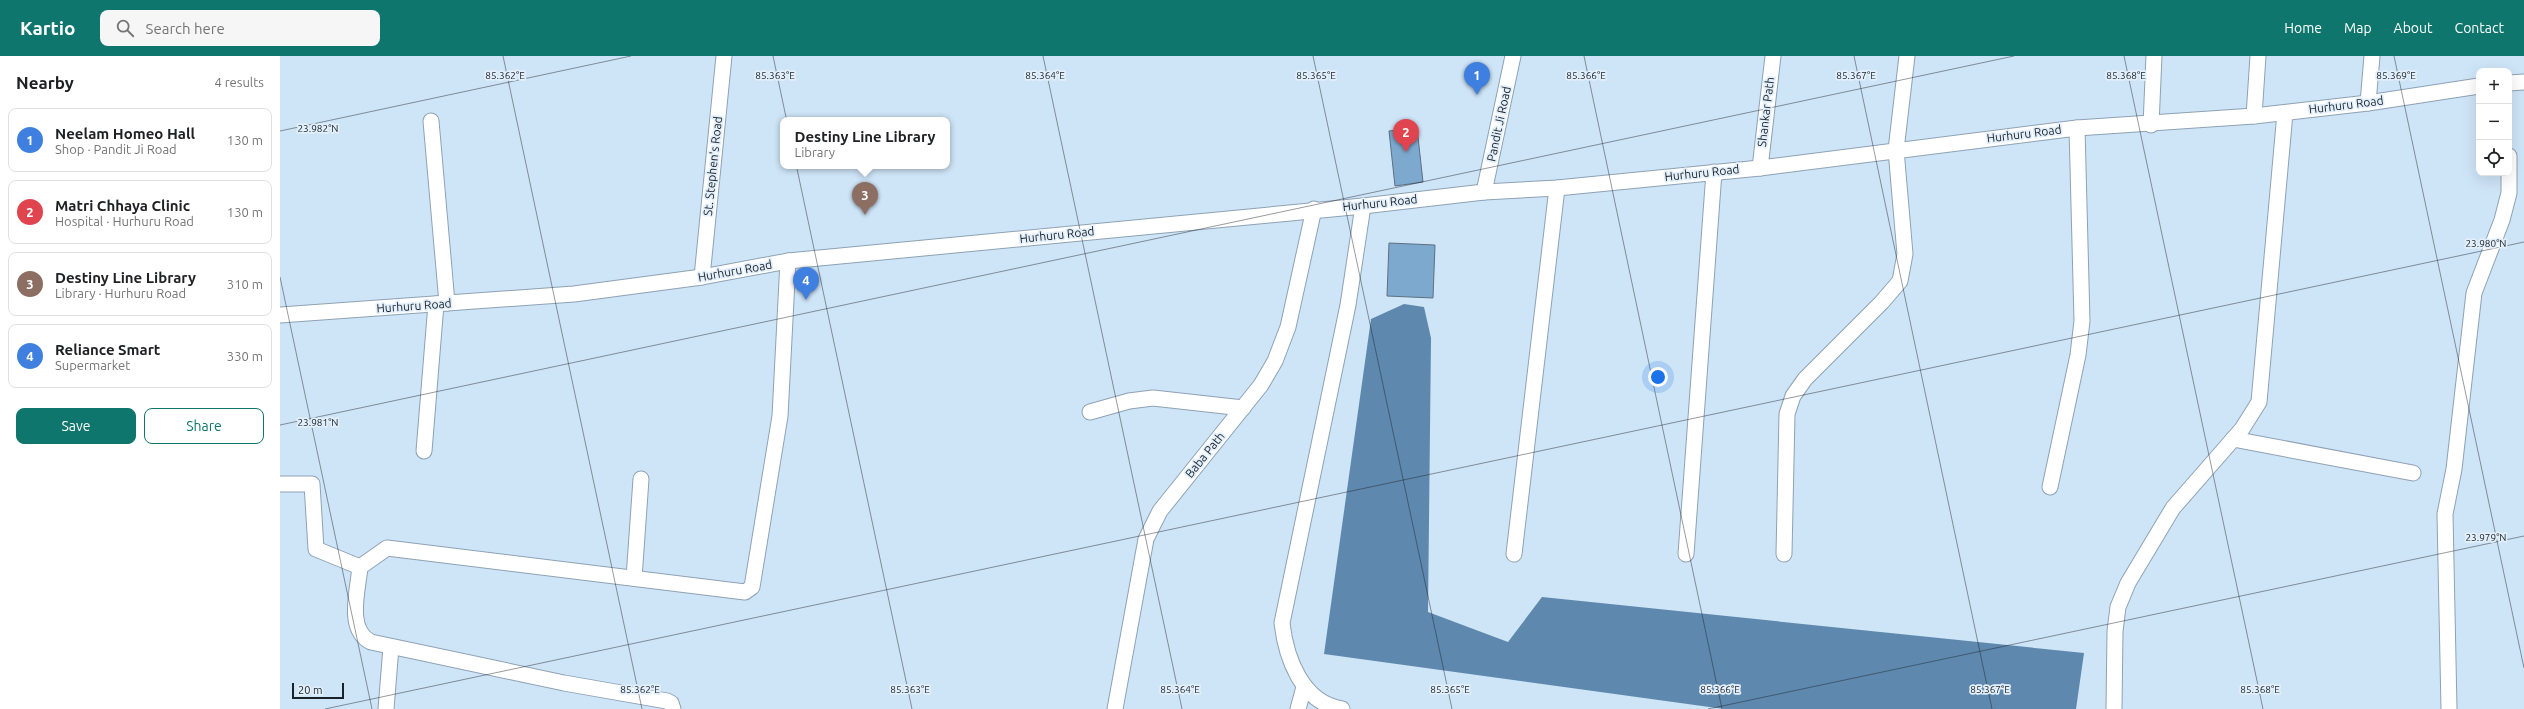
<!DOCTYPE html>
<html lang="en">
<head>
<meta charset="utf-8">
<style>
  :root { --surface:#fff; --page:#f6f6f6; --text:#202124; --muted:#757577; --line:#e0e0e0; --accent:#0f766e }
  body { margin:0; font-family:Ubuntu,sans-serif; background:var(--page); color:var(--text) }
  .controls { position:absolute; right:12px; top:12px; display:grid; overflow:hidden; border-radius:8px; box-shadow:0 4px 16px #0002 }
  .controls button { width:36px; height:36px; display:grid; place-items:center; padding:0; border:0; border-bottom:1px solid var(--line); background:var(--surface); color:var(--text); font:20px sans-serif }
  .scale { position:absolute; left:12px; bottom:10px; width:52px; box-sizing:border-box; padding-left:4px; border:2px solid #1a2229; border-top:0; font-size:11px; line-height:14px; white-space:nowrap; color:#1a2229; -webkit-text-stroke:3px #e3f0fb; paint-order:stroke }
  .you { position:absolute; left:1378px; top:321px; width:14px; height:14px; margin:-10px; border:3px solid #fff; border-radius:50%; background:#1a73e8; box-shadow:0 0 0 6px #1a73e833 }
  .badge { display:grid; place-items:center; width:26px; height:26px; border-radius:50%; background:var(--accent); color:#fff; font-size:13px; font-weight:700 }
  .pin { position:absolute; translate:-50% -33px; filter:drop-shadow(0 1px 2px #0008) }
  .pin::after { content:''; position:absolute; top:21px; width:14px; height:12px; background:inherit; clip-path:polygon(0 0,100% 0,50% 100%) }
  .popup { position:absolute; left:500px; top:61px; width:170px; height:52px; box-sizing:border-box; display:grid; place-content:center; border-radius:8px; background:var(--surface); filter:drop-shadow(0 1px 3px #0005); font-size:13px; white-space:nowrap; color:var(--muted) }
  .popup b { font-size:15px; color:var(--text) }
  .popup::after { content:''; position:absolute; left:50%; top:100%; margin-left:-8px; border:8px solid transparent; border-top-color:var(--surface) }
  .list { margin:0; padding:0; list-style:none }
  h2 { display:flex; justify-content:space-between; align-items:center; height:52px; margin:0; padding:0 16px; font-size:17px }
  h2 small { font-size:13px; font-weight:400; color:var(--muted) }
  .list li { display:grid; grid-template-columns:26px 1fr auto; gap:12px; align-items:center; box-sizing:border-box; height:64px; margin:0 8px 8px; padding:0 8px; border:1px solid var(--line); border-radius:8px }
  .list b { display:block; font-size:15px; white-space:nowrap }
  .list p { margin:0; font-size:13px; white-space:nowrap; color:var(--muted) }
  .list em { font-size:13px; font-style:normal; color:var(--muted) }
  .actions { display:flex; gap:8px; padding:12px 16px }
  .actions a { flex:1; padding:9px 0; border:1px solid var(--accent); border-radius:8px; text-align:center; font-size:14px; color:var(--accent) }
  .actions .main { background:var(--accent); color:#fff }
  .icon { flex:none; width:22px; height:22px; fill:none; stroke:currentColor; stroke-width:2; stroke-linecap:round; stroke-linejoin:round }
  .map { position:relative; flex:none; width:2244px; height:653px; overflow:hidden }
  header { display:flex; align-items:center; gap:24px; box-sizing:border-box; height:56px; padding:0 20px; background:var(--accent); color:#fff }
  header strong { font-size:19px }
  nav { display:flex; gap:22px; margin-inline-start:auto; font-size:14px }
  .search { width:280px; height:36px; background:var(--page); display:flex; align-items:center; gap:10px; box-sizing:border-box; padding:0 14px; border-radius:8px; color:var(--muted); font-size:15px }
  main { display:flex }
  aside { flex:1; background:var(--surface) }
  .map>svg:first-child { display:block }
  .water { fill:#5e88ad }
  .building { fill:#7ea9cf; stroke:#5d7081 }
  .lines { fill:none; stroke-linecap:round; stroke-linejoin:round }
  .street-casing { stroke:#8ea2b4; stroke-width:17 }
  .street { stroke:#fff; stroke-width:15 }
  .ticks { fill:none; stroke:#1a2229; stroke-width:1; stroke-opacity:0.45 }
  .labels { text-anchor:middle; stroke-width:3.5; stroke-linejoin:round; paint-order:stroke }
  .street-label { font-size:12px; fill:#1a2229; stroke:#e3f0fb }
  .ticks-label { font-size:10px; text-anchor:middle; fill:#1a2229; stroke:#e3f0fb; stroke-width:3.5; stroke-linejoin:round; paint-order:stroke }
</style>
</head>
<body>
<header>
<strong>Kartio</strong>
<div class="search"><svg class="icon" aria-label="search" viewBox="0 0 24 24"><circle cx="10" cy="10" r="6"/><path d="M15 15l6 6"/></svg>Search here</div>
<nav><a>Home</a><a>Map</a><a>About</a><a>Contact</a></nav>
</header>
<main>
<aside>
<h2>Nearby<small>4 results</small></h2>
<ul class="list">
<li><span class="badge" style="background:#3f7fe0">1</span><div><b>Neelam Homeo Hall</b><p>Shop · Pandit Ji Road</p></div><em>130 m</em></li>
<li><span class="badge" style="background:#e0444e">2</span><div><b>Matri Chhaya Clinic</b><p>Hospital · Hurhuru Road</p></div><em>130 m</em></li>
<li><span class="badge" style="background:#8d6e63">3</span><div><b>Destiny Line Library</b><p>Library · Hurhuru Road</p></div><em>310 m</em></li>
<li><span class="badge" style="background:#3f7fe0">4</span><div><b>Reliance Smart</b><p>Supermarket</p></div><em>330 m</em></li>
</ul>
<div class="actions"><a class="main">Save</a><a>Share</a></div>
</aside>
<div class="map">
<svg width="2244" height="653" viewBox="0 0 2244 653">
  <rect width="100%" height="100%" fill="#cee4f7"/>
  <path class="water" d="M1124,248L1144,251L1151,282L1148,556L1228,586L1262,541L1804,597L1796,653H1444L1044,598L1091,263Z"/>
  <g class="building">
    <path d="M1137,72L1143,126L1115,130L1109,75Z"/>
    <path d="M1109,187L1155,189L1153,242L1107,240Z"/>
  </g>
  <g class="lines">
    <g class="street-casing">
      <g id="street">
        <path d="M2229,27L2244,26"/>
        <path d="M2088,47L2092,0"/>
        <path d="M1974,60L1978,0"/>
        <path d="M151,65L167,247"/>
        <path d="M1871,69L1874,0"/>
        <path d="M1480,112L1493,0"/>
        <path d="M1204,136L1233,0"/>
        <path d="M422,221L444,0"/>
        <path d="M0,259L294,238L422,221L508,205L1083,150L1204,136L1277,132L1480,112L1797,72L1974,60L2088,47L2199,30"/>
        <path d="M810,356L849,345L873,342L963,352"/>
        <path d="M1953,383L2133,417"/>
        <path d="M144,395L156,248"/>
        <path d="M0,428H32L36,493L80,511"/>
        <path d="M1770,431L1798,299L1802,265L1797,72"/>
        <path d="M1234,498L1277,132"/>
        <path d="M1406,498L1434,116"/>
        <path d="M1504,498L1507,358L1513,340L1525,323L1602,246L1620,225L1625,198L1616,94L1627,0"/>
        <path d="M80,511L107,492L465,536L472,531L500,360L508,205"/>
        <path d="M80,511C78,534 66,574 91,586L284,627L387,645L391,647L393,653"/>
        <path d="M354,522L361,423"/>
        <path d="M106,653L111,591"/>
        <path d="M835,653L866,483L880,455L981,329L995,305L1008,271L1034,153"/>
        <path d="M1018,653L1024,631"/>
        <path d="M1062,653C1022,647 1006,602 1002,567L1068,249L1083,150"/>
        <path d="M1834,653L1835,575L1838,551L1848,527L1893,452L1962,373L1979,346L2005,57"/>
        <path d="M2169,653L2165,458L2174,413L2194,237L2222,164L2229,137V100"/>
      </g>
    </g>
    <use href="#street" class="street"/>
  </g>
  <path class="ticks" d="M223,0L362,653M493,0L632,653M763,0L902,653M1033,0L1172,653M1304,0L1442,653M1574,0L1712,653M1844,0L1983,653M2114,0L2244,612M0,75L351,0M0,221L92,653M0,369L1734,0M45,653L2244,186M1428,653L2244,480"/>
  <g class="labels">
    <g class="street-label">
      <text transform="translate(2066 49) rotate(-7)" y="4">Hurhuru Road</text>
      <text transform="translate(1486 56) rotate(-83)" y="4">Shankar Path</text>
      <text transform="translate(1219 68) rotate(-78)" y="4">Pandit Ji Road</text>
      <text transform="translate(1744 78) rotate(-7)" y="4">Hurhuru Road</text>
      <text transform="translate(433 110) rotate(-84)" y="4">St. Stephen's Road</text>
      <text transform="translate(1422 117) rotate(-6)" y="4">Hurhuru Road</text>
      <text transform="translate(1100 147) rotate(-6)" y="4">Hurhuru Road</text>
      <text transform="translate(777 179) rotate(-6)" y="4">Hurhuru Road</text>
      <text transform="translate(455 215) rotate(-10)" y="4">Hurhuru Road</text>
      <text transform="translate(134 250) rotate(-4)" y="4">Hurhuru Road</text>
      <text transform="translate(925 399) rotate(-51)" y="4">Baba Path</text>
    </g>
  </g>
  <g class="ticks-label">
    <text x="225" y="23">85.362°E</text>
    <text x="495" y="23">85.363°E</text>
    <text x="765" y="23">85.364°E</text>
    <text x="1036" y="23">85.365°E</text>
    <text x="1306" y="23">85.366°E</text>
    <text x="1576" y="23">85.367°E</text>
    <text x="1846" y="23">85.368°E</text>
    <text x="2116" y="23">85.369°E</text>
    <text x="38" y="76">23.982°N</text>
    <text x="2206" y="191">23.980°N</text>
    <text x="38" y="370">23.981°N</text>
    <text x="2206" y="485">23.979°N</text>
    <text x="360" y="637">85.362°E</text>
    <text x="630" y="637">85.363°E</text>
    <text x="900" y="637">85.364°E</text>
    <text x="1170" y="637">85.365°E</text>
    <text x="1440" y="637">85.366°E</text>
    <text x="1710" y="637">85.367°E</text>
    <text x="1980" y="637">85.368°E</text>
  </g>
</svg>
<div class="controls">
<button>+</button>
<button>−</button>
<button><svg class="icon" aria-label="locate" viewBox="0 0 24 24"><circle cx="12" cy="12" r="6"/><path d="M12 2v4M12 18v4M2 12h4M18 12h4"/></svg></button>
</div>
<div class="scale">20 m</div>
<div class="you"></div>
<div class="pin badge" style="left:1197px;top:39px;background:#3f7fe0">1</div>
<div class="pin badge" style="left:1126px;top:96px;background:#e0444e">2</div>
<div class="pin badge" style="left:585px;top:159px;background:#8d6e63">3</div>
<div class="popup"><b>Destiny Line Library</b>Library</div>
<div class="pin badge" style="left:526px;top:244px;background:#3f7fe0">4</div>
</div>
</main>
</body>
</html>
